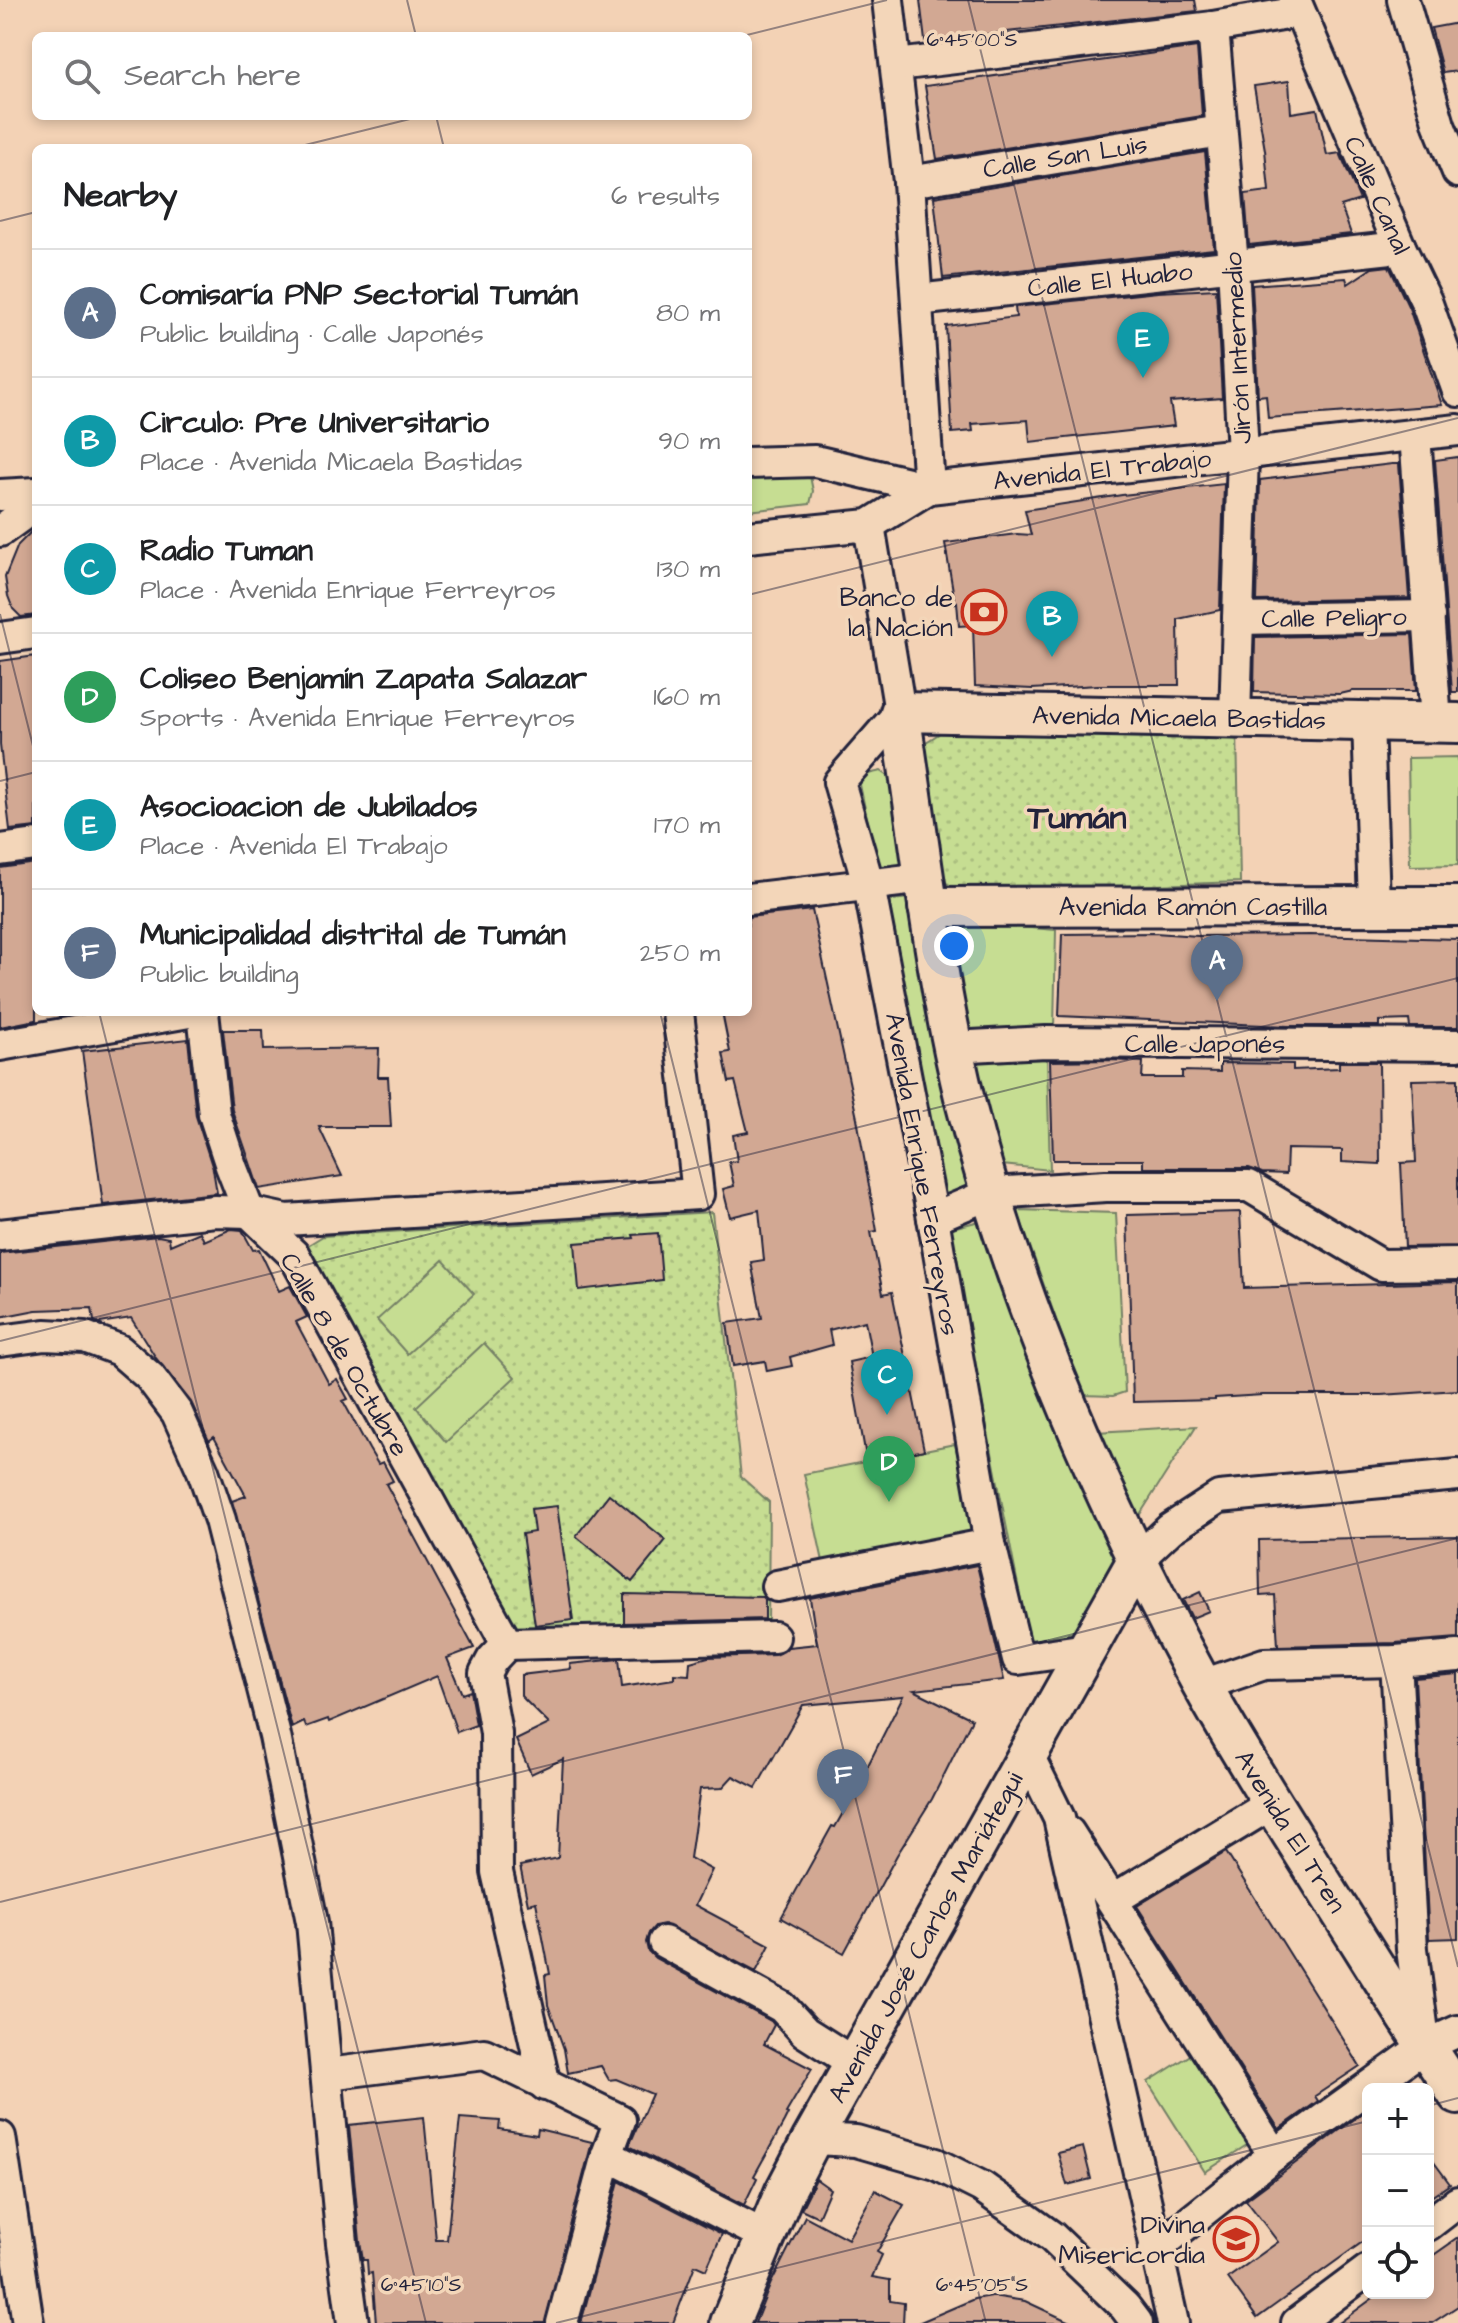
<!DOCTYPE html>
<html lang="en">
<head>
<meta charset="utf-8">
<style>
  :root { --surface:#fff; --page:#f2f2f2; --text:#202124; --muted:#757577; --line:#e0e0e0; --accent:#c8321e }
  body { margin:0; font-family:"Architects Daughter",sans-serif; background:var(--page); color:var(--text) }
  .controls { position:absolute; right:24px; bottom:24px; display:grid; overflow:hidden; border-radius:12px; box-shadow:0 4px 12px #0003 }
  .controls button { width:72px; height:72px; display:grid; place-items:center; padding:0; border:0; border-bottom:2px solid var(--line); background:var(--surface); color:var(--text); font:40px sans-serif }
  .you { position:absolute; left:954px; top:946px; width:28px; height:28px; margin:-20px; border:6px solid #fff; border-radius:50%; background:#1a73e8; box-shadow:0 0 0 12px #1a73e833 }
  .badge { display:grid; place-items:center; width:52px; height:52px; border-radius:50%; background:var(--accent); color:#fff; font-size:26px; font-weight:700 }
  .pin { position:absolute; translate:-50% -66px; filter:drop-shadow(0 2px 4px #0008) }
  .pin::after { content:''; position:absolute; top:42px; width:28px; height:24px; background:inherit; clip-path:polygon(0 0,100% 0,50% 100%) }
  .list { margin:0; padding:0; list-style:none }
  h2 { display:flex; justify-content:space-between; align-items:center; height:104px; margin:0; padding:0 32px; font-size:34px }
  h2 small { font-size:26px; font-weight:400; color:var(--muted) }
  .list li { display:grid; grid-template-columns:52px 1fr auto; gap:24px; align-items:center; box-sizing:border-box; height:128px; padding:0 32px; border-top:2px solid var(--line) }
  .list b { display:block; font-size:30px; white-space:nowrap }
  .list p { margin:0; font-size:26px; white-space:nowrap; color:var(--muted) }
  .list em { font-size:26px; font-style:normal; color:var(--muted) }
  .icon { flex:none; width:44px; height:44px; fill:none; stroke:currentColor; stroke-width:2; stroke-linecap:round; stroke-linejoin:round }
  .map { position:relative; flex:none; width:1458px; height:2323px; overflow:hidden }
  .search { position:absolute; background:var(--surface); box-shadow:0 4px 12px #0003; left:32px; top:32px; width:720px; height:88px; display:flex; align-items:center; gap:20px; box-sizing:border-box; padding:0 28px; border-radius:12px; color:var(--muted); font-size:30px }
  .panel { position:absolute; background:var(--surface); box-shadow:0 4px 12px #0003; left:32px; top:144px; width:720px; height:872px; border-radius:12px }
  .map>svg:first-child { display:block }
  .park { fill:url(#park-dots); stroke:#748066; stroke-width:2 }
  .garden { fill:#c6dd92; stroke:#748066; stroke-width:2 }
  .building { fill:#d2a893; stroke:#22223b; stroke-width:2 }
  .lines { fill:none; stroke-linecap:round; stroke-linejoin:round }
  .minor-casing { stroke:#22223b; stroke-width:36 }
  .major-casing { stroke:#22223b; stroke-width:44 }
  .minor { stroke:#f3d6b9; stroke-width:30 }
  .major { stroke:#f3d6b9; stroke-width:38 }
  .ticks { fill:none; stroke:#22223b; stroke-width:2; stroke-opacity:0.45 }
  .labels { text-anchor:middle; stroke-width:7; stroke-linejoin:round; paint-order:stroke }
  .street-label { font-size:26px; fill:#22223b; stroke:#f3d6b9 }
  .poi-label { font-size:26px; fill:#22223b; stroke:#f3d6b9; text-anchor:end }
  .district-label { font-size:34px; font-weight:bold; fill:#22223b; stroke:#f3d6b9 }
  .ticks-label { font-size:20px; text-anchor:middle; fill:#22223b; stroke:#f3d6b9; stroke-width:7; stroke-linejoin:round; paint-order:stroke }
</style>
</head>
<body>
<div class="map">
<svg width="1458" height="2323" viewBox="0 0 1458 2323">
  <defs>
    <pattern id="park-dots" width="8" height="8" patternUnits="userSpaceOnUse" patternTransform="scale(2)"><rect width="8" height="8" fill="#c6dd92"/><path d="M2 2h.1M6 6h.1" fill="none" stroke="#aabd7f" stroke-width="1.8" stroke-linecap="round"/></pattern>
  </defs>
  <rect width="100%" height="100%" fill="#f3d2b5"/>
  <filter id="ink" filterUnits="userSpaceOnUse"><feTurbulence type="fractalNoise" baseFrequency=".0125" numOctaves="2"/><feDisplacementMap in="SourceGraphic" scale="16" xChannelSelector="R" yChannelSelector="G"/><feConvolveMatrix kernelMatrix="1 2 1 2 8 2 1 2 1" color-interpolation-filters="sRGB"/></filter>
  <g filter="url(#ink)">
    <g class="park">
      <path d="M1237,729L1240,882L957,892L944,881L923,744L942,732Z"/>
      <path d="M712,1212L741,1477L769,1502L768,1627L513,1630L305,1247L323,1236Z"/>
    </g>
    <g class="garden">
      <path d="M810,476L813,491L810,504L748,511V478Z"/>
      <path d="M1458,757V865L1410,866L1408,758Z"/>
      <path d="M881,771L891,778L903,859L898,870L878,871L859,780L868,774Z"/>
      <path d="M909,898L975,1186L942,1196L884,901Z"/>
      <path d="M957,922L1056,930L1054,1029H968L947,934Z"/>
      <path d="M1047,1059L1050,1170L1002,1165L975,1060Z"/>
      <path d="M1017,1210L1116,1213L1125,1392L1113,1396L1083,1395Z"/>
      <path d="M984,1220L1119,1561L1079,1632L1029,1641L948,1229Z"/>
      <path d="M443,1260L474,1294L407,1354L377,1320Z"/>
      <path d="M484,1343L515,1377L446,1442L416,1407Z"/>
      <path d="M1196,1426L1137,1519L1097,1432Z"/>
      <path d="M955,1444L974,1529L966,1539L824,1566L804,1474Z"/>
      <path d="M1197,2051L1253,2141L1205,2172L1148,2082Z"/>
    </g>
    <g class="building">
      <path d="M920,0H1195L1197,11L925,41Z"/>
      <path d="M1458,23V71L1443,73L1431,28Z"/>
      <path d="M1197,47L1202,116L937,159L925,86Z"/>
      <path d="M1289,81L1291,113L1317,109L1327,155L1340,153L1360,200L1341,206L1351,234L1249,245L1245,194L1269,191L1265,150L1254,86Z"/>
      <path d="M1205,152L1214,249L943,278L934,197Z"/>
      <path d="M1389,266L1409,308L1442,405L1268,418L1266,395L1258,396L1252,285L1346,278L1348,284L1372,268Z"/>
      <path d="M1216,289L1222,398L1170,402L1174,426L1030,442L1028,420L972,424L973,431L952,433L946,326L1016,317L1015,307L1158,292Z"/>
      <path d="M1458,457V692H1452L1435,460Z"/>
      <path d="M1392,464H1399L1409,598L1257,601L1260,480Z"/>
      <path d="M1224,484L1220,610L1178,619L1179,685H1098L1032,689L975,686L973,625L959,626L957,602L955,603L945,543L1017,534L1031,535L1025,510L1122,495Z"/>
      <path d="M36,527V615L21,617L13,609L8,596L5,577L18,545Z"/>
      <path d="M1412,634L1416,691H1353L1340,694L1254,692L1255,637Z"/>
      <path d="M36,656V827L10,830L0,745V661Z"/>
      <path d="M36,863V1020L0,1027V868Z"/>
      <path d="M812,910L857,1118L877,1231L871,1232L883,1294L892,1292L924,1450L867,1462L849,1362L872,1357L865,1321L829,1330L832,1345L790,1357L792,1366L767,1371L765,1361L733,1366L727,1323L762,1318L751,1262L764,1260L759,1210L730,1217L723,1189L734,1186L729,1162L737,1161L733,1135L748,1132L735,1081L729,1082L723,1053L730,1052L722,1012H748V917Z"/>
      <path d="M1155,933L1198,936L1311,935L1458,939V1027H1410L1409,1020L1379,1021V1026H1288L1059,1016L1062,934Z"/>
      <path d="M223,1030H263L264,1050L379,1048L378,1077H388L391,1127H319L342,1176L259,1189L232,1110Z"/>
      <path d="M188,1039L196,1116L213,1169L217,1193L103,1205L82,1051Z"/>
      <path d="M1112,1060L1143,1062L1142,1078H1182V1071L1220,1072V1063L1293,1064V1070L1339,1068V1062H1379L1380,1164L1342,1162V1150L1287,1149L1286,1174L1262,1173L1249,1168H1143V1160H1053L1050,1061Z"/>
      <path d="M1458,1079V1246L1405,1247L1401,1163L1416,1162L1412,1080Z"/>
      <path d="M1240,1212L1244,1288L1458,1282V1390L1381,1395H1263L1215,1398V1400L1133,1402L1127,1215Z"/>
      <path d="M231,1229L242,1230L253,1250L259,1249L279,1291L290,1286L307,1317L296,1322L329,1384L337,1379L348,1399L343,1401L369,1449L378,1464L383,1462L393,1481L386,1484L474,1648L447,1658L462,1694L470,1691L476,1725L457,1732L437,1676L329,1722L328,1719L306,1727L304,1722L292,1728L232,1501L246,1496L214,1437L209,1441L191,1402L156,1358L131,1318L100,1323L94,1321L92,1308L36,1310L0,1317V1253L158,1236L169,1238L170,1245L200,1232L204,1241Z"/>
      <path d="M658,1233L662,1280L579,1290L575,1243L634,1238L633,1235Z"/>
      <path d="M609,1494L666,1540L632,1582L576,1536Z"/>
      <path d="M557,1506L573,1620L535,1625L522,1534L534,1532L531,1509Z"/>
      <path d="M1458,1536V1638L1395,1643L1278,1646L1275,1595L1260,1596L1259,1540Z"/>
      <path d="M977,1565L1004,1680L914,1690L972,1719L932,1799L897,1855L844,1953L781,1918L832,1826L835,1827L853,1795L903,1696L803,1705L756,1788L733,1776L722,1788L700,1789L690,1858L712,1870L695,1905L770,1945L756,1972L664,1924L655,1926L649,1933L646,1942L648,1951L655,1958L771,2021L774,2025L764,2044L812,2069L786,2113L788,2114L784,2122L754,2176L757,2178L744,2205L629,2146L652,2094L616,2079L609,2080L601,2066L568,2073L564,2049L548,2005L545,1975L550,1974L536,1902L528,1904L520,1866L558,1858L563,1759L531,1774L516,1740L549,1724L521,1696V1675L571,1669L570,1664L619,1659L622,1687L674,1679V1674L689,1675L690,1662L708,1657L775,1655L788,1647L817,1644L810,1598Z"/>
      <path d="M1200,1592L1209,1611L1192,1618L1183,1600Z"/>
      <path d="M624,1594L763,1597L765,1599V1619L624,1623Z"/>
      <path d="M1458,1674V1938L1429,1939L1415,1678Z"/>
      <path d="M1226,1852L1360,2066L1315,2096L1318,2101L1279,2129L1137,1906Z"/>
      <path d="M1368,2109V2238L1257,2318L1228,2278L1278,2242L1246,2200Z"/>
      <path d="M424,2117L436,2240H447L460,2118L500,2121L499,2129L537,2135L538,2129L592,2142L545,2323H376L372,2273L368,2274L367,2260H363L360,2241L349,2125Z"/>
      <path d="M1083,2147L1091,2179L1067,2185L1058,2153Z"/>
      <path d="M1428,2154L1450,2184L1428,2199Z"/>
      <path d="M816,2179L830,2189L818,2217L801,2209Z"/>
      <path d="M619,2181L722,2234L706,2270L695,2265L673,2323H581Z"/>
      <path d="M875,2190L904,2205L877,2252L882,2255L872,2277L890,2280V2301L904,2303L903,2323H755L771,2283L805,2216L848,2239Z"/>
      <path d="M1458,2238V2306L1432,2323H1339L1380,2293H1428V2259Z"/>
      <path d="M992,2296L1025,2301L1072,2323H918L974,2299Z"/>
    </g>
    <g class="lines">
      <g class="minor-casing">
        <g id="minor">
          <path d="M888,0L909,182L929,488"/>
          <path d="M1295,0L1400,247L1426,301L1458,391"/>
          <path d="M1403,0L1439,125L1458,172"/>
          <path d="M1213,27L1233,265L1243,453L1235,718"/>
          <path d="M897,65L1213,27L1299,12"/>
          <path d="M909,182L1221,131"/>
          <path d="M917,300L1400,247"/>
          <path d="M1415,435L1436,721"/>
          <path d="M748,463L815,461L929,488L1458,430"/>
          <path d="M0,495L36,493"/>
          <path d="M869,525L900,712L839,782L869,886L933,1218L990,1544L1018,1659L1087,1649"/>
          <path d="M0,531L36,505"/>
          <path d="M748,537L869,525L929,488"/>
          <path d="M1238,619L1429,616"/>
          <path d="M0,638L36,633"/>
          <path d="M1368,720L1374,904"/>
          <path d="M0,850L36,845"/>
          <path d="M748,899L925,878"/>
          <path d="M203,1012L214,1114L231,1166L249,1212L294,1255L507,1644"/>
          <path d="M0,1045L189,1012"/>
          <path d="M953,1047L1046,1042L1458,1045"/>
          <path d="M933,1218L992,1193L1106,1186H1249L1381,1265L1458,1264"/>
          <path d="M0,1235L215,1211L249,1212L286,1220L698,1194L678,1012"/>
          <path d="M0,1341L45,1335L85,1337L119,1350L150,1377L177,1413L203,1471L220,1520L275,1736L312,1922L342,2243L353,2323"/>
          <path d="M1137,1560L1170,1529L1219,1497L1458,1475"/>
          <path d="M777,1586L990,1544"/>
          <path d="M507,1644L492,1660L485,1673L496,1733L497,1872L545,2085"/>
          <path d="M507,1644L774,1637"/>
          <path d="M1396,1661L1412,1949L1424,2040"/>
          <path d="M1203,1685L1264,1664L1396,1661L1458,1656"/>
          <path d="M1028,1755L1059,1818L1173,2323"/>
          <path d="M1069,1833L1274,2155"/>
          <path d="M1113,1900L1273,1803"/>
          <path d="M664,1942L782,2007L805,2032L854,2063"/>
          <path d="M328,2074L484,2054L620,2120L607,2155L562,2323"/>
          <path d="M0,2137L28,2323"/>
          <path d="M812,2139L856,2141L936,2164L982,2187L1052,2237L1125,2307L1137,2323"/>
          <path d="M607,2155L767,2237"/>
          <path d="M1428,2225L1458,2202"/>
          <path d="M1154,2250L1274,2155L1425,2046L1458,2031"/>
          <path d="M1297,2323L1368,2270"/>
        </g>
      </g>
      <g class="major-casing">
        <g id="major">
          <path d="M1458,723L900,712C920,842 934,973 965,1101C1016,1305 1101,1499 1201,1683C1241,1756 1287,1826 1331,1897C1373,1963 1414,2030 1458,2095"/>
          <path d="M928,907L1458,906"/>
          <path d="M730,2323L784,2193L812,2139L1137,1560"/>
        </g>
      </g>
      <use href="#minor" class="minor"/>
      <use href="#major" class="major"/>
    </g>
  </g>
  <path class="ticks" d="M407,0L416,36M968,0L1458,1967M743,36L887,0M436,116L444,148M293,148L422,116M0,221L36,212M748,595L1458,418M0,614L36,758M0,781L36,772M99,1012L426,2323M660,1012L986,2323M0,1341L1458,978M0,1902L1458,1538M1428,2106L1458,2098M556,2323L1368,2121"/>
  <defs>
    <g id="bank-ring" transform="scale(2.3)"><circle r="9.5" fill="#f3d6b9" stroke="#c8321e" stroke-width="1.5"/><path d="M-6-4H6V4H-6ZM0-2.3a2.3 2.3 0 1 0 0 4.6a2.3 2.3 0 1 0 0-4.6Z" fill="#c8321e"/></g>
    <g id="school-ring" transform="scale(2.3)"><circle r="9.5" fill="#f3d6b9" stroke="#c8321e" stroke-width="1.5"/><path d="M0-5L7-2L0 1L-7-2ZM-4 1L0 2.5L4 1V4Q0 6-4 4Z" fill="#c8321e"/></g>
  </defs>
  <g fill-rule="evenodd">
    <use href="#bank-ring" x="984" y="612"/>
    <use href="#school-ring" x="1236" y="2239"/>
  </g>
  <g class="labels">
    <g class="street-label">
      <text transform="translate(1065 156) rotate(-9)" y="9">Calle San Luis</text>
      <text transform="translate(1378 195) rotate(66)" y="9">Calle Canal</text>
      <text transform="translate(1110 279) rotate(-6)" y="9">Calle El Huabo</text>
      <text transform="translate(1237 348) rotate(-93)" y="9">Jirón Intermedio</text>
      <text transform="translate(1102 469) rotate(-6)" y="9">Avenida El Trabajo</text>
      <text transform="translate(1334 617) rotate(-1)" y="9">Calle Peligro</text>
      <text transform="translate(1179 717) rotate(1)" y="9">Avenida Micaela Bastidas</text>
      <text x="1193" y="915">Avenida Ramón Castilla</text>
      <text x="1205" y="1052">Calle Japonés</text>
      <text transform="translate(923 1174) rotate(80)" y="9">Avenida Enrique Ferreyros</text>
      <text transform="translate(345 1354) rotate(60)" y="9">Calle 8 de Octubre</text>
      <text transform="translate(1291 1831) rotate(58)" y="9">Avenida El Tren</text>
      <text transform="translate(925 1937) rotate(-61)" y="9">Avenida José Carlos Mariátegui</text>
    </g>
    <g class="poi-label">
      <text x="953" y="606">Banco de<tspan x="953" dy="30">la Nación</tspan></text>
      <text x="1205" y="2233">Divina<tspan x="1205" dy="30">Misericordia</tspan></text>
    </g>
    <g class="district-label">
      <text x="1077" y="828">Tumán</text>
    </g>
  </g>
  <g class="ticks-label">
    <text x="972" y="46">6°45'00"S</text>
    <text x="421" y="2291">6°45'10"S</text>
    <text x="982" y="2291">6°45'05"S</text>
  </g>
</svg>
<div class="controls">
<button>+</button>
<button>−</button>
<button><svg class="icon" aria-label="locate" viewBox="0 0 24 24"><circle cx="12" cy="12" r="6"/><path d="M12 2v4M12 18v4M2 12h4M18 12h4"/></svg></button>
</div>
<div class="you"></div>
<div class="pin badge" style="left:1217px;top:1001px;background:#5c6f8a">A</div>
<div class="pin badge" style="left:1052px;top:657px;background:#0f9aa8">B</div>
<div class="pin badge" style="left:887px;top:1415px;background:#0f9aa8">C</div>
<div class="pin badge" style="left:889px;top:1502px;background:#2e9e5b">D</div>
<div class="pin badge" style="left:1143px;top:378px;background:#0f9aa8">E</div>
<div class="pin badge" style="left:843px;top:1815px;background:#5c6f8a">F</div>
<div class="search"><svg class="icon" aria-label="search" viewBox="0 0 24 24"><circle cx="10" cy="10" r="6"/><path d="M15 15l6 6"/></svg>Search here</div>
<section class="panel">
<h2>Nearby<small>6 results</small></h2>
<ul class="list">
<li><span class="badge" style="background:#5c6f8a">A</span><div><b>Comisaría PNP Sectorial Tumán</b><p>Public building · Calle Japonés</p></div><em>80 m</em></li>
<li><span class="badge" style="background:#0f9aa8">B</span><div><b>Circulo: Pre Universitario</b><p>Place · Avenida Micaela Bastidas</p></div><em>90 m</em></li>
<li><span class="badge" style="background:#0f9aa8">C</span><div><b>Radio Tuman</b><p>Place · Avenida Enrique Ferreyros</p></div><em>130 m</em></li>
<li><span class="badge" style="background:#2e9e5b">D</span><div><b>Coliseo Benjamín Zapata Salazar</b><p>Sports · Avenida Enrique Ferreyros</p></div><em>160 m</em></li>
<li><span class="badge" style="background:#0f9aa8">E</span><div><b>Asocioacion de Jubilados</b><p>Place · Avenida El Trabajo</p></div><em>170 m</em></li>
<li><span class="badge" style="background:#5c6f8a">F</span><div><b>Municipalidad distrital de Tumán</b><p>Public building</p></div><em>250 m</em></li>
</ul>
</section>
</div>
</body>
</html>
